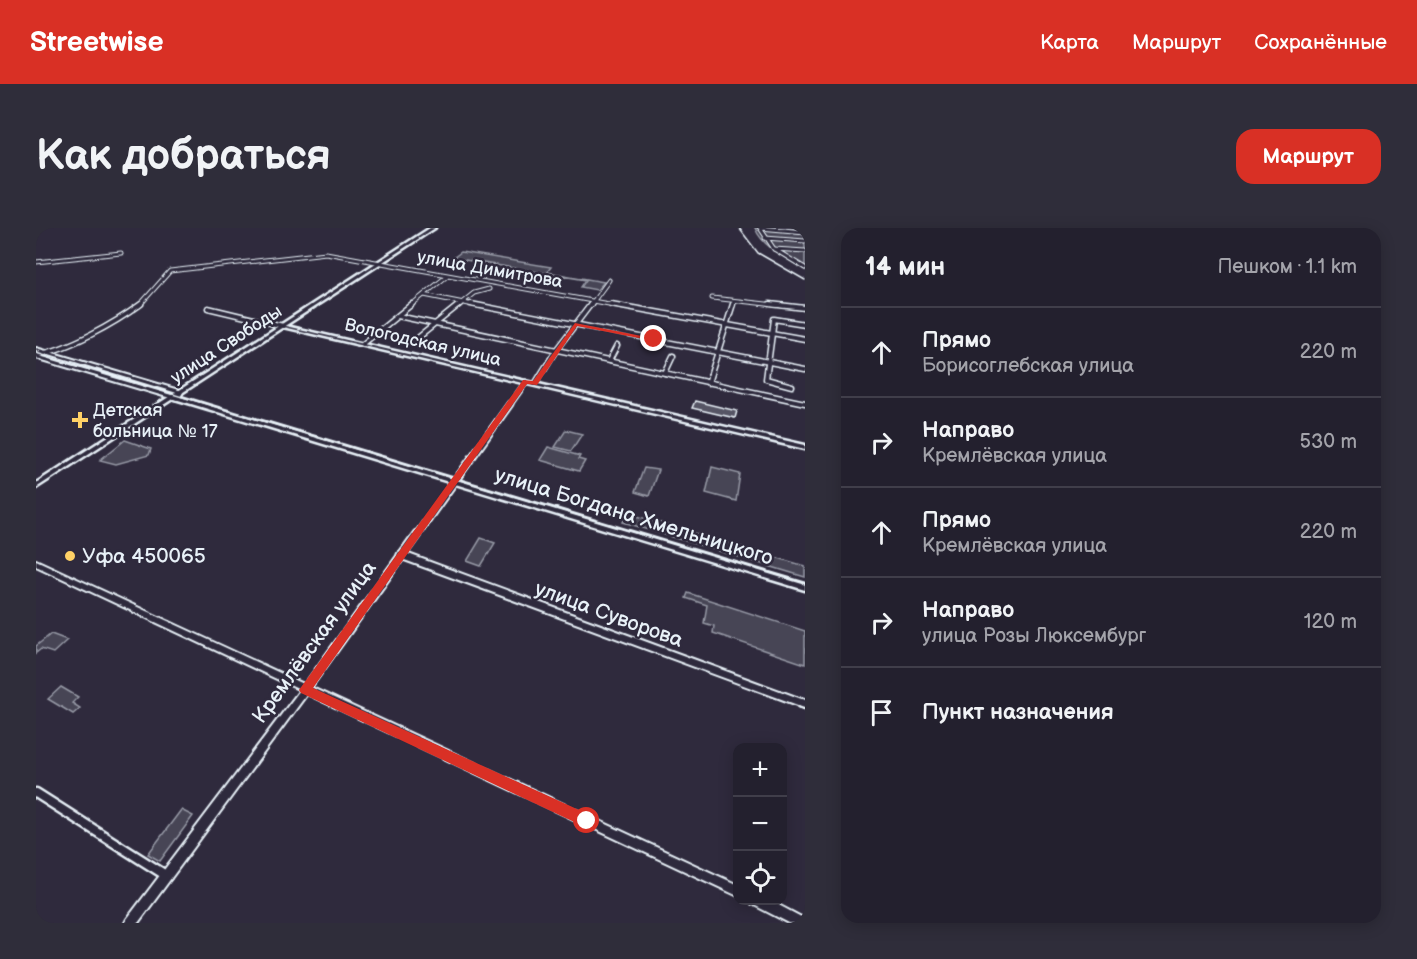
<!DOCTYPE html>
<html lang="ru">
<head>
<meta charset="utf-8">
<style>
  :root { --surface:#23202e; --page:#2f2d3a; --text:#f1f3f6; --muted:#a3a3aa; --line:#403e4a; --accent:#d93025 }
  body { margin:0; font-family:"Balsamiq Sans",sans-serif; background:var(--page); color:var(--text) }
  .controls { position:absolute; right:18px; bottom:18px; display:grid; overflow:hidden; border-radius:12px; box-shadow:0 3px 15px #0003 }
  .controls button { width:54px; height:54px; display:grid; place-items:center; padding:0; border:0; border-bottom:2px solid var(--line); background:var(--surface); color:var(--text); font:30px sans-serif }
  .stop { position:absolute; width:18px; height:18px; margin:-14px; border:4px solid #d93025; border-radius:50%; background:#fff }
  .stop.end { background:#d93025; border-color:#fff; box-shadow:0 2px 6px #0008 }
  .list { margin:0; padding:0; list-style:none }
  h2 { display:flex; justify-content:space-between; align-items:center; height:78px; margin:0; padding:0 24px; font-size:26px }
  h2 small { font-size:20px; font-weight:400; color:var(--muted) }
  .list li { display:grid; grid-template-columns:39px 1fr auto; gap:18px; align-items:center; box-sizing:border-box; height:90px; padding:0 24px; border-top:2px solid var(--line) }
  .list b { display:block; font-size:22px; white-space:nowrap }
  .list p { margin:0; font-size:20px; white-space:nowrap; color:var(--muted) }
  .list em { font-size:20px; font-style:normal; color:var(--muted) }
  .icon { flex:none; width:33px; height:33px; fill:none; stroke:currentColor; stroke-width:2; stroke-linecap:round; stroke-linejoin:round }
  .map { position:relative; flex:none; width:769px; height:695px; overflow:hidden; border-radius:18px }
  header { display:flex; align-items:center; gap:36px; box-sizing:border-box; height:84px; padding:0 30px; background:var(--accent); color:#fff }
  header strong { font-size:28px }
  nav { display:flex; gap:33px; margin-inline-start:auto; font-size:21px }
  .intro { display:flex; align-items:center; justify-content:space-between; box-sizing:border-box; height:144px; padding:0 36px }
  h1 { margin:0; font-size:42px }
  .button { padding:15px 27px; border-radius:18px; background:var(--accent); color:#fff; font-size:21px; font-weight:700 }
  main { display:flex; gap:36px; padding:0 36px }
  aside { flex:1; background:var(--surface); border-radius:18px; box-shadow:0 3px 15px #0003 }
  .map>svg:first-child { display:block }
  .green { fill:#464455; stroke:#979aa6; stroke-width:1.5 }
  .building { fill:#575565; stroke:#e8f1f8; stroke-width:1.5 }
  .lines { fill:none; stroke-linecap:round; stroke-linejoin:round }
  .minor-far4-casing { stroke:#e8f1f8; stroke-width:5 }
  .minor-far3-casing { stroke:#e8f1f8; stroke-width:7 }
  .minor-far2-casing { stroke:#e8f1f8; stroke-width:9 }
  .minor-far1-casing { stroke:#e8f1f8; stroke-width:11 }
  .minor-casing { stroke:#e8f1f8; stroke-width:13 }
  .tertiary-casing { stroke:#e8f1f8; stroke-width:4 }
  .secondary-casing { stroke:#e8f1f8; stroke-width:5 }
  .primary-casing { stroke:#e8f1f8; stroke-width:5 }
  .minor-far4 { stroke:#2f2a3d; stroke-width:3 }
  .minor-far3 { stroke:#2f2a3d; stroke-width:4 }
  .minor-far2 { stroke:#2f2a3d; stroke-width:5 }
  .minor-far1 { stroke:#2f2a3d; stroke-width:7 }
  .minor { stroke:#2f2a3d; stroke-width:8 }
  .tertiary { fill:#2f2a3d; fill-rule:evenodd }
  .secondary { fill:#2f2a3d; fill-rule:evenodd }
  .primary { fill:#2f2a3d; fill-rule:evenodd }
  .tram { stroke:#e8f1f8; stroke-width:1.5 }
  .rail { stroke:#e8f1f8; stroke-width:1.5 }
  .route { fill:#d93025 }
  .poi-dot { fill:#ffd166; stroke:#2f2a3d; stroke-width:2 }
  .labels { text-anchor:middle; stroke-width:5; stroke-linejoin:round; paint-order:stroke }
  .far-street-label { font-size:18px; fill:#e8f1f8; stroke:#2f2a3d }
  .far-poi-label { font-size:18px; fill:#e8f1f8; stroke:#2f2a3d; text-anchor:start }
  .street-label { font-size:21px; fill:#e8f1f8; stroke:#2f2a3d }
  .poi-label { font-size:21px; fill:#e8f1f8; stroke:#2f2a3d; text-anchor:start }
</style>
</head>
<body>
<header>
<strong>Streetwise</strong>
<nav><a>Карта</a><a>Маршрут</a><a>Сохранённые</a></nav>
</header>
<div class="intro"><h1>Как добраться</h1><a class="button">Маршрут</a></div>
<main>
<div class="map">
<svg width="769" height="695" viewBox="0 0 769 695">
  <rect width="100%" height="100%" fill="#2f2a3d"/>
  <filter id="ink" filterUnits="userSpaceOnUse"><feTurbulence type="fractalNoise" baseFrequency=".0167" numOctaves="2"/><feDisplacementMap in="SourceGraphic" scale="12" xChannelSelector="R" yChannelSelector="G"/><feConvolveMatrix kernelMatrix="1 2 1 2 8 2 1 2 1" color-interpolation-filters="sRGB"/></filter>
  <g filter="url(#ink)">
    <g class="green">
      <path d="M719,0H769V42C752,31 727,20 719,0Z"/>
      <path d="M425,24L515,39L511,44L568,54L561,62L545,59L550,52L417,30Z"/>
      <path d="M530,202L546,206L535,223L519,219Z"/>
      <path d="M89,212L115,221L113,227L80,236L64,232Z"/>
      <path d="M512,219L544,228L542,231L549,233L543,243L504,232Z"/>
      <path d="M676,239L704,246L700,273L670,265Z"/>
      <path d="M608,240L622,242L613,268L599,264Z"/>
      <path d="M591,285L769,338V349L587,294Z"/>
      <path d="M445,310L459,315L445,338L431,333Z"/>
      <path d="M652,365L769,403V436L677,405L678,398L668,395L671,377L650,370Z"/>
      <path d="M15,406L31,412L17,425L5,421L0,425V418Z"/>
      <path d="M25,459L42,469L36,475L44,480L37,486L12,471Z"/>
      <path d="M145,582L157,588L124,633L112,626Z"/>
    </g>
    <path class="building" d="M659,173L701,183L699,190L656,180Z"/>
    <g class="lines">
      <g class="minor-far4-casing">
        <g id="minor-far4">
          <path d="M724,0L769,4"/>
          <path d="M724,0L738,21"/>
          <path d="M729,10L769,13"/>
          <path d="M769,23L738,21L769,40"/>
          <path d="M0,34L85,25"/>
          <path d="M388,67L443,78"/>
          <path d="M676,70L748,78"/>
          <path d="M103,78L134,43L290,25L584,78"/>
          <path d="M374,78L411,48"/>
          <path d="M422,78L438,65L453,61"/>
          <path d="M554,78L573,52"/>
          <path d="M697,78L698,73"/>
        </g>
      </g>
      <g class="minor-far3-casing">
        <g id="minor-far3">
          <path d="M435,76L769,141"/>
          <path d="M575,76L769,111"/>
          <path d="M734,76L769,80"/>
          <path d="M172,80L247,98"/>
          <path d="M362,88L769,175"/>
          <path d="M383,109L424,76"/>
          <path d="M327,116L376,76"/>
          <path d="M0,127C33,121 78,96 105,76"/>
          <path d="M573,133L581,118"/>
          <path d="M629,145L637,128"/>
          <path d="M672,155L697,76"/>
          <path d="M499,156L520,122L555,76"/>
          <path d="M756,158L730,151L738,91L769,96"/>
          <path d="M473,178L490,154"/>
        </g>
      </g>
      <g class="minor-far2-casing">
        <path id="minor-far2" d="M380,308L474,176"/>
      </g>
      <g class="minor-far1-casing">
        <g id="minor-far1">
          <path d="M365,327L769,476"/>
          <path d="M269,462L381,306"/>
        </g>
      </g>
      <g class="minor-casing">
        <g id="minor">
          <path d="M766,475L769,476"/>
          <path d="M0,565L131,648"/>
        </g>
      </g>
      <g class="tertiary-casing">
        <g id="tertiary">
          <path d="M0,120L146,163L147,164L143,171L141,172L0,130V127L139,168L141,165L0,122Z"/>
          <path d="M0,332L702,657V668L271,466L102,695H89L91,691L264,462L0,338Z"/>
          <path d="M714,672H733L769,691V695H753L716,676Z"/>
        </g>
      </g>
      <g class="secondary-casing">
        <g id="secondary">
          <path d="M245,97L769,217V221L247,99H245Z"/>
          <path d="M141,168L769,356V362L139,171L138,170Z"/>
        </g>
      </g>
      <g class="primary-casing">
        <path id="primary" d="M394,0H399L0,260V255Z"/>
      </g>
      <use href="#minor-far4" class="minor-far4"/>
      <use href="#minor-far3" class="minor-far3"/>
      <use href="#minor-far2" class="minor-far2"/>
      <use href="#minor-far1" class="minor-far1"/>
      <use href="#minor" class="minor"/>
      <use href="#tertiary" class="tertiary"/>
      <use href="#secondary" class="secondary"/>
      <use href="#primary" class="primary"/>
      <path class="tram" d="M0,125L769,356"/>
      <path class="rail" d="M703,0L722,25L769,52"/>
    </g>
  </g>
  <path class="route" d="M539,95L621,111L618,113L541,98L501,157L491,156L277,460L556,588V598L551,600L265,465L263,462L487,152L497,153Z"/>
  <g class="poi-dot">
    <path d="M41 183h6v6h6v6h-6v6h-6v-6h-6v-6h6z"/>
    <circle cx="34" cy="328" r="6"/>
  </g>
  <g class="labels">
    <g class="far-street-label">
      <text transform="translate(454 41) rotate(10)" y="6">улица Димитрова</text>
      <text transform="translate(387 114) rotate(13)" y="6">Вологодская улица</text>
      <text transform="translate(190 116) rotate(-33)" y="6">улица Свободы</text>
    </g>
    <g class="far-poi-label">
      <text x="57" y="188">Детская<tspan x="57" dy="21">больница № 17</tspan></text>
    </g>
    <g class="street-label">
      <text transform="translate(598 288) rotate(17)" y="7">улица Богдана Хмельницкого</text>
      <text transform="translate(573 386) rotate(20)" y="7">улица Суворова</text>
      <text transform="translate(278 414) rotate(-54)" y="7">Кремлёвская улица</text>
    </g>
    <g class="poi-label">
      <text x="46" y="335">Уфа 450065</text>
    </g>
  </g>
</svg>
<div class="controls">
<button>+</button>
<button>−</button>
<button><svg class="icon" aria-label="locate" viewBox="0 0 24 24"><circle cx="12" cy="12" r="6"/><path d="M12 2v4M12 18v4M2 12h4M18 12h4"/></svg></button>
</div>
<div class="stop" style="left:551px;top:593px"></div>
<div class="stop end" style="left:618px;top:111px"></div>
</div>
<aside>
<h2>14 мин<small>Пешком · 1.1 km</small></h2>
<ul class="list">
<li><svg class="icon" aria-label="ahead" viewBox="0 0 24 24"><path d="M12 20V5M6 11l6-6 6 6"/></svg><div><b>Прямо</b><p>Борисоглебская улица</p></div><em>220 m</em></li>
<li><svg class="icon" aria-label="right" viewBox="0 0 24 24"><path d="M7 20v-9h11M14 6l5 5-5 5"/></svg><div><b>Направо</b><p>Кремлёвская улица</p></div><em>530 m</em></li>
<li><svg class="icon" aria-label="ahead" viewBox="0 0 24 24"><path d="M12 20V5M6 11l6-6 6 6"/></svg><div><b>Прямо</b><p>Кремлёвская улица</p></div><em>220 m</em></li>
<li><svg class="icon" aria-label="right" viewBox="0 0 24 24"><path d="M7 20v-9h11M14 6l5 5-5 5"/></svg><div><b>Направо</b><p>улица Розы Люксембург</p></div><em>120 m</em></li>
<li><svg class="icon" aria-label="arrive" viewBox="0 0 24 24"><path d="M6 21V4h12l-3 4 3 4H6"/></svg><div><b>Пункт назначения</b></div></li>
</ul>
</aside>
</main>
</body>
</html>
